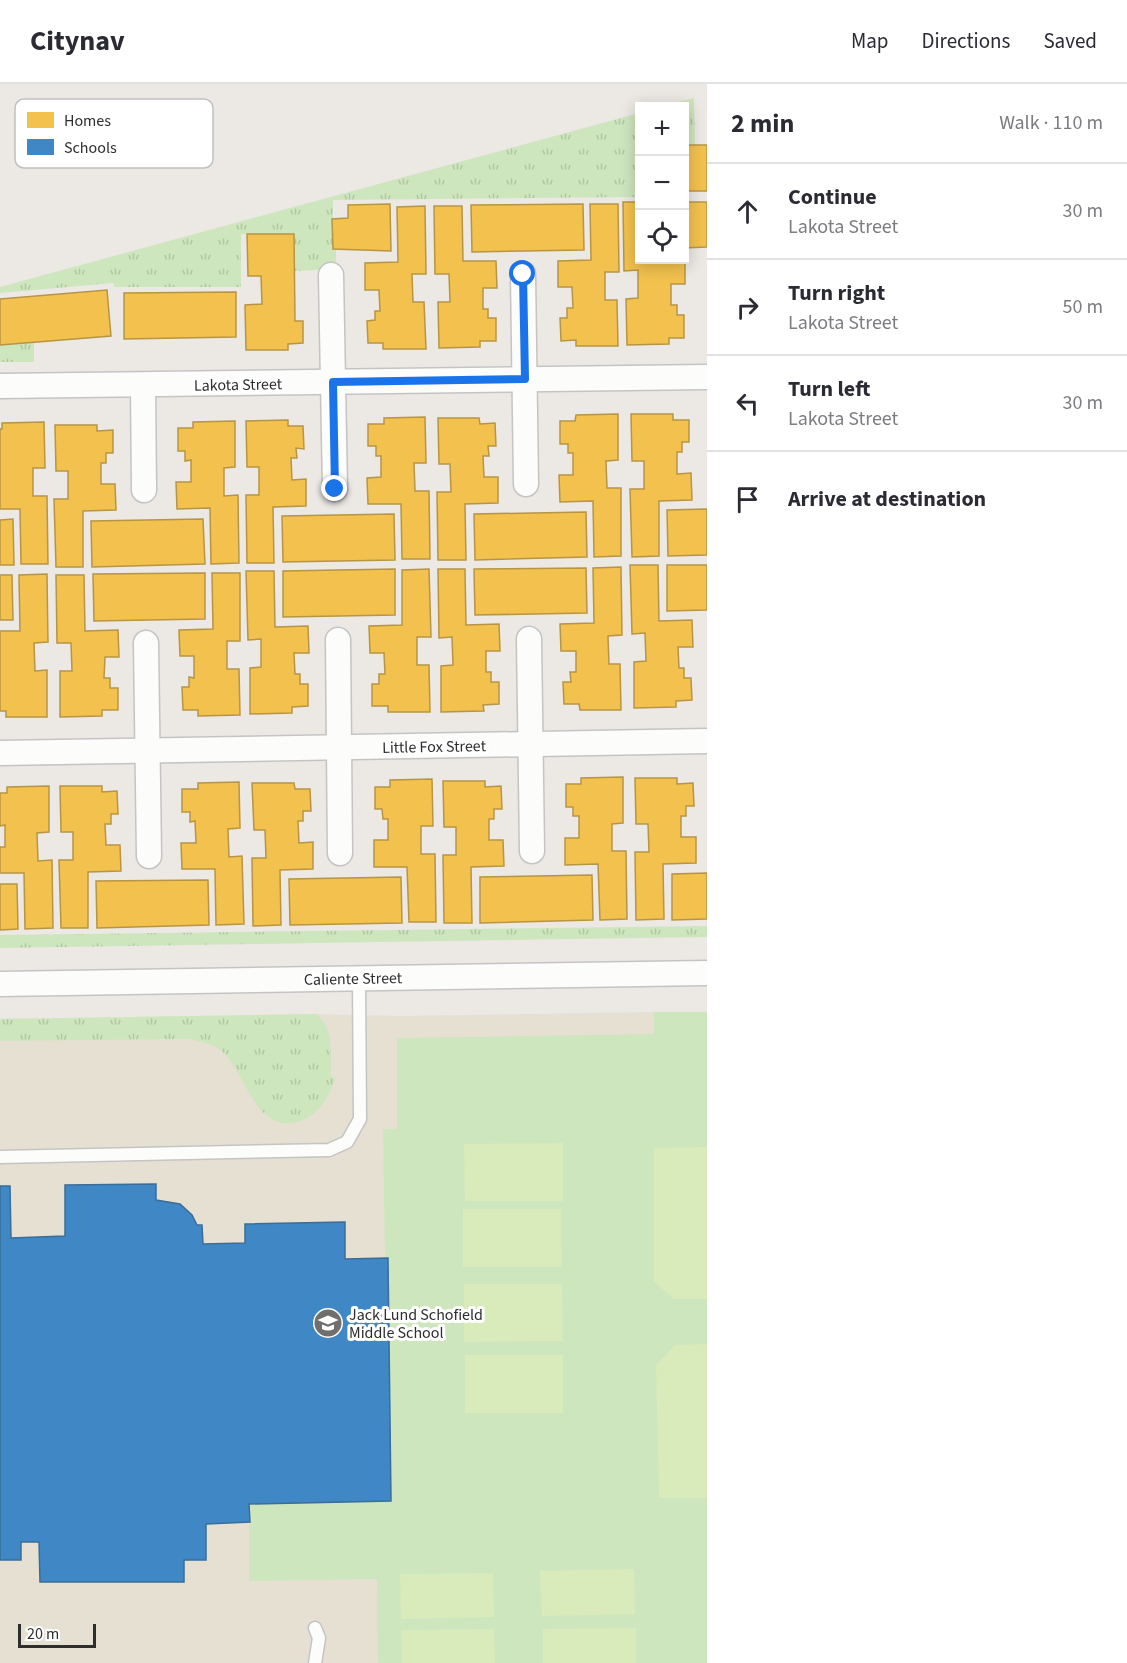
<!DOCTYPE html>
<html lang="en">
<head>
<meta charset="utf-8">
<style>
  :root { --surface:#fff; --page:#f7f7f7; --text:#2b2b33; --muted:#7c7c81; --line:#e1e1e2 }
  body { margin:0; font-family:"Source Sans 3",sans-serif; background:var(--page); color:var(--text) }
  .controls { position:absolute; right:18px; top:18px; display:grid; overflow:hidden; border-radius:0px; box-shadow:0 3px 15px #0003 }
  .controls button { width:54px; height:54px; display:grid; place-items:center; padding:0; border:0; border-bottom:2px solid var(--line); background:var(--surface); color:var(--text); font:30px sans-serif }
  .scale { position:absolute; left:18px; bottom:15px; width:78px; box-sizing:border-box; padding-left:6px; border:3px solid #2e2e2e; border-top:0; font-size:16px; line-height:21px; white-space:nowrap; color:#2e2e2e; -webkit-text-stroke:4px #fff; paint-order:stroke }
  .stop { position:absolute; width:18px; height:18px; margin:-14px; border:4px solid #1a73e8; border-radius:50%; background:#fff }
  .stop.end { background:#1a73e8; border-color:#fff; box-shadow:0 2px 6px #0008 }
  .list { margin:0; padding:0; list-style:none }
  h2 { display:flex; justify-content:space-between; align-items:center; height:78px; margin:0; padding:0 24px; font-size:26px }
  h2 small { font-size:20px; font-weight:400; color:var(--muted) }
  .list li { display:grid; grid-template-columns:39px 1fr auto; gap:18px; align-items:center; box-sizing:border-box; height:96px; padding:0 24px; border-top:2px solid var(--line) }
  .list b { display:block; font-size:22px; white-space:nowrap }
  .list p { margin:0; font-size:20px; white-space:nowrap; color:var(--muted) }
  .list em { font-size:20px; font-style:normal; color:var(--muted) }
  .icon { flex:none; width:33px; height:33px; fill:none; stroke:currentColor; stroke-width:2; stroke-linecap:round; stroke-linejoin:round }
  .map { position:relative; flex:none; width:707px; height:1579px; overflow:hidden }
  header { display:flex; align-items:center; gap:36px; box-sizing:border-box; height:84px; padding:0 30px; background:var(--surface); border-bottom:2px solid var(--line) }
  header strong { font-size:28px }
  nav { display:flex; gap:33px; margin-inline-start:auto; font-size:21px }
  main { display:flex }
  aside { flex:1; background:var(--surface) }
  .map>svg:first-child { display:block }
  .education { fill:#e6e0d3 }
  .grass { fill:url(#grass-tufts) }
  .park { fill:#cee6be }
  .pitch { fill:#d9eabb }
  .homes { fill:#f2c14e; stroke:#b79544; stroke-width:1.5 }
  .schools { fill:#3f88c5; stroke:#3a6d98; stroke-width:1.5 }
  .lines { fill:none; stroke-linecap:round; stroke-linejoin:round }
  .lane-casing { stroke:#c5c4c5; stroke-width:15 }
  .street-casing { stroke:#c5c4c5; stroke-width:27 }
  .lane { stroke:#fcfcfb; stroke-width:12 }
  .street { stroke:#fcfcfb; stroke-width:24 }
  .route { stroke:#1a73e8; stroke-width:8 }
  .labels { text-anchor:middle; stroke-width:6; stroke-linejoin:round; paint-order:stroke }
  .street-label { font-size:16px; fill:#2e2e2e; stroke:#fff }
  .poi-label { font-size:16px; fill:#2e2e2e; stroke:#fff; text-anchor:start }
  .key { fill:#fff; stroke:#c0c0c0; stroke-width:1.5 }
  .key-label { font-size:16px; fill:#2e2e2e }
</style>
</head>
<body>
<header>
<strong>Citynav</strong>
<nav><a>Map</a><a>Directions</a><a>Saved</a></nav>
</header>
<main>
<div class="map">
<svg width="707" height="1579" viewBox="0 0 707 1579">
  <defs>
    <pattern id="grass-tufts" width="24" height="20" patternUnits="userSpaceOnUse" patternTransform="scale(1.5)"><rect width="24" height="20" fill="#cee6be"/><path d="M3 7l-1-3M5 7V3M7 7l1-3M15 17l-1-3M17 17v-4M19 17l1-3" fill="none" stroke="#b1c6a4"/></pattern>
  </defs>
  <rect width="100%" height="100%" fill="#ece8e4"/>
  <path class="education" d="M654,928V1198L662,1579H0V935L316,930L401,932Z"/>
  <g class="grass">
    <path d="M694,14L695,61H685L684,22H663Z"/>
    <path d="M639,29V113L333,116V165H336V185L295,187L294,150H241V203H114L113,199L0,209V203Z"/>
    <path d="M34,258V278H0V261Z"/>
    <path d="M707,842V853L0,864V851Z"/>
    <path d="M316,930C335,945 330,970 331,993H336C329,1012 322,1027 303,1036C259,1054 248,997 226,971C216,960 203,958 189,955L0,957V935Z"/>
  </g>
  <path class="park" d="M654,928H707V1579H378L377,1495L249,1497V1420L391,1417L388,1174H385L383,1045H397V954L654,950Z"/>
  <g class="pitch">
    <path d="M563,1059V1117H465L464,1060Z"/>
    <path d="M707,1063V1215H674L654,1198V1064Z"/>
    <path d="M561,1125L562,1183H463V1125Z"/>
    <path d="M464,1200H562L563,1257L464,1258Z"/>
    <path d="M707,1260V1414H659L656,1281L675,1261Z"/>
    <rect x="465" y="1271" width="98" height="58"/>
    <path d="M634,1485L635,1530L542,1532L540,1487Z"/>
    <path d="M493,1489L494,1533L401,1535L400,1490Z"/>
    <path d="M636,1544V1579H543V1545Z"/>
    <path d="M494,1545L495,1579H402L401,1546Z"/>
  </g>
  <g class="homes">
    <rect x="684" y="61" width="23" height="46"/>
    <path d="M623,118H640V176L685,174V200H671V221H677V231H684V254H669V260L627,261L626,215L638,214V186L624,187Z"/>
    <path d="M684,118H707V163L684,164Z"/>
    <path d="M390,120L391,167L333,165L332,135L348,134V121Z"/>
    <path d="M583,120L584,166L472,168L471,121Z"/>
    <path d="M590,120H618L619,188H605V216H617L618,262H576V256L561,257L560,234H567V224H573L572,203H558V177L591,176Z"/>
    <path d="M425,122L426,190H412L413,218H424L426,265H383V259H368L367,237L375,236V227H380L379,206H365V179L398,178L397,123Z"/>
    <path d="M434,122H462L463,177H496L497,204H483V225H488V234H496V257H480V263L439,264L438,218H450L449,190H435Z"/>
    <path d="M247,150H294L295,237H303V259L288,260V266H246L245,221L262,220L261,192H248Z"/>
    <path d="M107,206L111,252L0,261V215Z"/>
    <path d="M236,208V253L124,255V209Z"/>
    <path d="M618,330V376L606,377L607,404H621V472L594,473L593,417L560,418L559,391H573V369H568V360H560V337H575L576,331Z"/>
    <path d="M631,330H673V336H689V358H682V368H677V390L691,389L692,416L659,417V472L632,473L630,405H644V377H632Z"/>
    <path d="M425,333L426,379H414L415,407H429L430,475H402L401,420H368L367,394L381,393V372H376V362H368V340H384V334Z"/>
    <path d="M438,334H479L480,340L495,339L496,362H488L489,372H483L484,393H498V419L465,420L466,476H438L437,408H451L450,380H439Z"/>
    <path d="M288,336V342H303L304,365L296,364L297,374H291L292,396L306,395V422L273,423L274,479H247L246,411H259V383H247L246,337Z"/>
    <path d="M235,337V383L224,384V412L238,411L239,479L211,480L210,424L177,425L176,398H191V376L185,377V367H178V344H193V338Z"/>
    <path d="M44,338L45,384H33V412H47L48,480H21L20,425H0V345H2V339Z"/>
    <path d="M55,341H97V347L113,346V369H106V379H101V400H115L116,426L83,427V483H56L54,415H68V387H56Z"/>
    <path d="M707,425V471L668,472L667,426Z"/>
    <path d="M586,428L587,473L475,476L474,430Z"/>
    <path d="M394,430L395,476L283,478L282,432Z"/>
    <path d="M13,435L14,481H0V436Z"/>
    <path d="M203,435L205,480L92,483L91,437Z"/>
    <path d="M630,481H658L659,537L692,536L693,563H678L679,584H684V594H691L692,616L676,617V623L634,624V578L646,577L645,549L632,550Z"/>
    <path d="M667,481H707V526L667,527Z"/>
    <path d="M621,483L622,551L608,552L609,580H620L621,626H580L579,620H564L563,598H571L570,588H576V567H561L560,540L594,539L593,484Z"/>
    <path d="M586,484L587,529L475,531L474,485Z"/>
    <path d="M395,485V531L283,533V487Z"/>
    <path d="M429,485L431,553H417V581H429L430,628H388V622H372V600H379V590H385L384,569H370L369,542L402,541V486Z"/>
    <path d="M438,485H465L466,541L499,540L500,567H486V588H491V598H499V620L483,621L484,627L441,628V582L453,581L452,553L439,554Z"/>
    <path d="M246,487H274L275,543L308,542L309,569H294L295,590H300V600H308V622L292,623V629L250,630V584L261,583V555L248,556Z"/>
    <path d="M205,489V535L94,537L93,490Z"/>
    <path d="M212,489H240V557H227V585H239L240,631L198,632V626H183L182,603H189V593L194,594V572H180L179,546L213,545Z"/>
    <path d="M47,490L48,558L34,559L35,587L47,586V633H6V627H0V547H20L19,491Z"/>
    <path d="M0,491H12L13,536H0Z"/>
    <path d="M56,491H84L85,547L118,546L119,573H105L104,594H110V604H118V626H102V632L60,633V587H72L71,559H57Z"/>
    <path d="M623,693V739L612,740V767H626L627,835L600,836L598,780L565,781V754H579V732H573V723H566V700H581V694Z"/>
    <path d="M635,694H677V700L693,699L694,722H686V732H681V753H696V779L663,780L664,835L636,836L635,768H649L648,740H636Z"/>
    <path d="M432,695L433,742H421V770H435L436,838H409L407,783H374V756H388V735H383L382,725H375V703H390V696Z"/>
    <path d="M443,697H485V703L501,702L502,725H494V735H489V756H503L504,782L471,783L472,839H444L443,771H456V743H444Z"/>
    <path d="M239,698L240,744L228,745L229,773L242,772L244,840L216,841L215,785H182L181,759H196L195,737L190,738V728H182V705H198V699Z"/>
    <path d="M252,699H294L295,705H310L311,727H303V737H298L299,759L313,758V785L280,786L281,841L253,842L252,774H266L265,746H254Z"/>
    <path d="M49,702V748L37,749L38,777L52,776L53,844L25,845L24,789H0V763H5V741L0,742V709H7V703Z"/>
    <path d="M60,702H102V708L117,707L118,730H111V740H105L106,761H120L121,787L88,788V844H61L59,776H73V748H61Z"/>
    <path d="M707,789V835L672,836V790Z"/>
    <path d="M592,791L593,836L480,839V793Z"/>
    <path d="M401,793L402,839L290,841L289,795Z"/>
    <path d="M208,796L209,841L97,844L96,797Z"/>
    <path d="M0,800H17L18,845L0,846Z"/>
  </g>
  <path class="schools" d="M156,1100V1116L180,1120L192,1131L197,1141H202L203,1160L245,1159V1140L345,1138V1175L388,1174L391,1417L249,1420L250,1438L206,1440V1476H184V1498H40L39,1458H21V1476H0V1102H10L11,1154L65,1152V1101Z"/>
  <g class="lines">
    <g class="lane-casing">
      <g id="lane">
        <path d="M0,1073L329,1066L347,1058L360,1035L359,894"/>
        <path d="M315,1544L319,1554L315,1579"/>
      </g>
    </g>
    <g class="street-casing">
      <g id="street">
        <path d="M523,190L526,400"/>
        <path d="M331,191L335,405"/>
        <path d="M143,301L144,406"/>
        <path d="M0,302L707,293"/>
        <path d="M529,555L532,767"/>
        <path d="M338,556L340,769"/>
        <path d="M146,559L149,772"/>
        <path d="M0,669L707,657"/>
        <path d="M0,900L707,889"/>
      </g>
    </g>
    <use href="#lane" class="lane"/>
    <use href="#street" class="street"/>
  </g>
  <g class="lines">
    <path class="route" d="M335,405L333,298L525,295L523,190"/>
  </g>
  <defs>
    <g id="school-disc" transform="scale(1.5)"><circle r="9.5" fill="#706f6e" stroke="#fff"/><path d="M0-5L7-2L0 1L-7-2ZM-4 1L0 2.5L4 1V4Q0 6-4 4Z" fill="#fff"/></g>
  </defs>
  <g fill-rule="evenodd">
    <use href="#school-disc" x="328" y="1239"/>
  </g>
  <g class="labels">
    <g class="street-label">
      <text transform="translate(238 300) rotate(-1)" y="6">Lakota Street</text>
      <text transform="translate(434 662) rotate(-1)" y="6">Little Fox Street</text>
      <text transform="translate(353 894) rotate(-1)" y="6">Caliente Street</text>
    </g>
    <g class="poi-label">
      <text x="349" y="1236">Jack Lund Schofield<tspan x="349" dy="18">Middle School</tspan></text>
    </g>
  </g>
  <rect x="15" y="15" width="198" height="69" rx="9" class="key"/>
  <rect x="27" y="28" width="27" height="16" fill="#f2c14e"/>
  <rect x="27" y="55" width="27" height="16" fill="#3f88c5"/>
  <g class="key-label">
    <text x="64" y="42">Homes</text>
    <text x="64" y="69">Schools</text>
  </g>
</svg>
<div class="controls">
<button>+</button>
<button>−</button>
<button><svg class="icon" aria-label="locate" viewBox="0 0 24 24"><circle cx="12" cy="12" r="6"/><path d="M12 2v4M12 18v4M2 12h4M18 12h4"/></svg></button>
</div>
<div class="scale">20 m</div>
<div class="stop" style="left:523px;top:190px"></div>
<div class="stop end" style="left:335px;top:405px"></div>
</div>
<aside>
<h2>2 min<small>Walk · 110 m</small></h2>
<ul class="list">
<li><svg class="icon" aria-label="ahead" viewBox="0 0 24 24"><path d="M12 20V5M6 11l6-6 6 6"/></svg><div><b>Continue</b><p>Lakota Street</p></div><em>30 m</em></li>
<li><svg class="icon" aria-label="right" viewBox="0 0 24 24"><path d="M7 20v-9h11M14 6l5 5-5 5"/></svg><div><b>Turn right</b><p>Lakota Street</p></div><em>50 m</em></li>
<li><svg class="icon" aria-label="left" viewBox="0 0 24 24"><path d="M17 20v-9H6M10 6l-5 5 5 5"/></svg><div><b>Turn left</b><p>Lakota Street</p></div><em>30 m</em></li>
<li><svg class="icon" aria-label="arrive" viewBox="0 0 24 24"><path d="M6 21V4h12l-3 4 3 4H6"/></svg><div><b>Arrive at destination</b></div></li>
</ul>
</aside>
</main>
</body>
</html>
